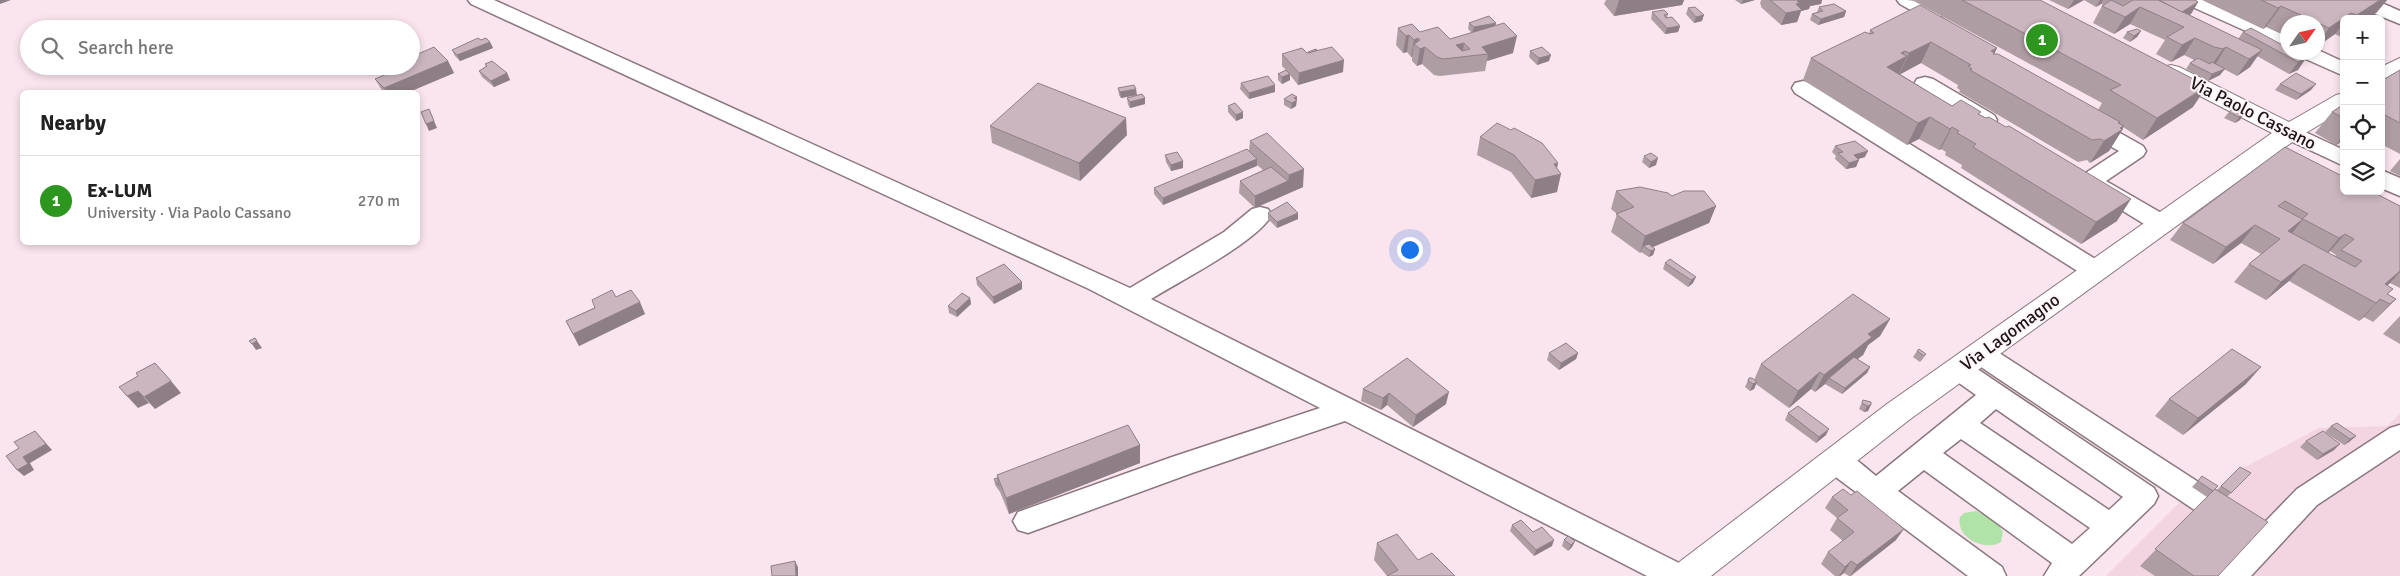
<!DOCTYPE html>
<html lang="en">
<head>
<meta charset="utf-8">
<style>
  :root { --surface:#fff; --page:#f6f6f6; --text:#222; --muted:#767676; --line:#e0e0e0; --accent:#2d961e }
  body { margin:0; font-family:Signika,sans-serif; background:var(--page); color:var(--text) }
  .controls { position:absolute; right:15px; top:15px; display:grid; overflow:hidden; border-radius:8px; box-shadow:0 2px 8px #0003 }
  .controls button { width:45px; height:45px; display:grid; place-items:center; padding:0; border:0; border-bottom:1px solid var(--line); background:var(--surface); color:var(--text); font:25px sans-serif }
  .compass { position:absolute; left:2280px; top:15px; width:45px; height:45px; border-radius:50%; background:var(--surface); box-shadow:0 2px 8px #0003; rotate:56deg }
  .you { position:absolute; left:1409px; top:249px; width:18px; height:18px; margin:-12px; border:4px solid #fff; border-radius:50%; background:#1a73e8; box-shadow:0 0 0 8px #1a73e833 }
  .badge { display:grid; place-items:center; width:32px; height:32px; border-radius:50%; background:var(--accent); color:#fff; font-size:16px; font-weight:700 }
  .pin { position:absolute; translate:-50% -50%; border:2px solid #fff; box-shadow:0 1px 5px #0006 }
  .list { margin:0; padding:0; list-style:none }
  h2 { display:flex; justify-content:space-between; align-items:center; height:65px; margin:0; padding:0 20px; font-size:21px }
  h2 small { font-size:16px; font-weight:400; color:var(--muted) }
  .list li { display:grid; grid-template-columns:32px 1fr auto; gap:15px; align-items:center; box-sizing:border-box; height:90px; padding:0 20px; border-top:1px solid var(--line) }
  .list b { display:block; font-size:19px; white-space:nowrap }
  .list p { margin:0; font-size:16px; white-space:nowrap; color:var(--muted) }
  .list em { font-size:16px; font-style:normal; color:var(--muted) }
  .icon { flex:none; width:28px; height:28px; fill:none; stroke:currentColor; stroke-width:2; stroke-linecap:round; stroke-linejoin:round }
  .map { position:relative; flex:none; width:2400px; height:576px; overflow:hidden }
  .search { position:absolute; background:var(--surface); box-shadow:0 2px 8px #0003; left:20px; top:20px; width:400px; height:55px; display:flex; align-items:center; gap:12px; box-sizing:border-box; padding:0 18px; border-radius:28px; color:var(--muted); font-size:19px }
  .panel { position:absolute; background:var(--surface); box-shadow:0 2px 8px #0003; left:20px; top:90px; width:400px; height:155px; border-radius:8px }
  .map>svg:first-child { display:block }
  .built { fill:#f3d5e1 }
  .green { fill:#b0e3a8 }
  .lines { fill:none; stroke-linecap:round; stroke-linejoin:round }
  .minor-casing { stroke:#8a777f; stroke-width:3 }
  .major-casing { stroke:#8a777f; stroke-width:2 }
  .minor { fill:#fff; fill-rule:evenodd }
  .major { fill:#fff; fill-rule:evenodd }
  .wall { fill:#af9da4; fill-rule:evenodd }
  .shaded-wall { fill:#8e7f86 }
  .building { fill:#cbb6bf; stroke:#8e7f86; fill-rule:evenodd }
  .labels { text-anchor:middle; stroke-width:4; stroke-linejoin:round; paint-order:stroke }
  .street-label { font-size:18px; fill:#1d1619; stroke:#fef5f9 }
</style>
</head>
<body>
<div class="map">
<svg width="2400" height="576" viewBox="0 0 2400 576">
  <rect width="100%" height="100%" fill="#fae4ed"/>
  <path class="built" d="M2400,414V576H2106L2184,498L2215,492L2234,473L2319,428L2387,426Z"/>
  <path class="green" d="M1976,511L1996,521L2003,532L2001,542C1986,552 1955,538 1960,517L1964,513Z"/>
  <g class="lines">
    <g class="minor-casing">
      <g id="minor">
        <path d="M468,0H494L1130,288L1224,232L1252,209L1260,207L1268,209L1272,215C1255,243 1182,280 1151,299L1687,567L1691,576H1647L1345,421L1192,473L1028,533L1018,530L1013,521L1018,512L1172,457L1320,408L1089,289L471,4Z"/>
        <path d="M1897,0C1913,0 1932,0 1942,14L1940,17L1949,24L1946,28C1936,31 1925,28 1919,19L1921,16L1900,4Z"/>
        <path d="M2183,0H2209L2288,36V50L2186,4Z"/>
        <path d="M2348,0H2375L2400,11V24L2351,4Z"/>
        <path d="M2318,50L2344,62V76L2299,56L2296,52H2318Z"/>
        <path d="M1925,77L1933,79L1994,115L1997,120L1994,125L1986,127L1978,125L1917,89L1914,84L1917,79Z"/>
        <path d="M1803,81L1811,83L2105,265L2108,271L2105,277L2096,280L2087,277L1795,93L1792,88L1795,83Z"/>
        <path d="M2087,117L2095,119L2143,146L2146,151L2143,156L2106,181L2170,218L2174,224L2170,230L2162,232L2154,230L2092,192L2089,189L2081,186L2077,181L2081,176L2119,151L2079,129L2076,124L2079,119Z"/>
        <path d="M2290,125L2344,150V166L2282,137L2279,132L2282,127Z"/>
        <path d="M2381,170L2400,178V196L2381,188Z"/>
        <path d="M1981,344L1990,347L2263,524L2297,489L2390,428L2400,425V450L2317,505L2251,576H2217L2221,567L2244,543L1972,361L1968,354L1972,347Z"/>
        <path d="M1958,359L1967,362L2154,488L2158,496L2154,504L2079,576H2044L2052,563L1924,470L1898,491L2002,567L2006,576H1968L1825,469L1821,461L1825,453C1845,446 1861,464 1876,476L1976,395L1949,376L1945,369L1949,362ZM1996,409L2123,497L2109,510L1980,423ZM1961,439L2090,528L2072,544L1943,453Z"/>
      </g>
    </g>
    <g class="major-casing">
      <g id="major">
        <path d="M2400,58V75L2381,84V67Z"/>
        <path d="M2171,65L2179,67L2289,122L2336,95L2344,93V110L2299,137L1909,420L1711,576H1669L1674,566L1887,404L2272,133L2163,77L2159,72L2163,67Z"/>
      </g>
    </g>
    <use href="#minor" class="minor"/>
    <use href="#major" class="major"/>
  </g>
  <g class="wall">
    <path d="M1606,0H1684L1682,5L1614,16L1604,4Z"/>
    <path d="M1735,0H1755L1741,4Z"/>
    <path d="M1761,0H1822L1821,4L1810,6L1809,9L1801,11L1797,22L1781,25L1761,7V5L1760,4Z"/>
    <path d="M1912,0H2040L2193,107L2143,140L2123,127L2109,151L2090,163L2087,160L2078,162L1959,92L1960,90L1957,88L1958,85L1921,63L1900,74L1952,106L1979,114L2117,221L2081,244L1961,168L1962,165L1945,155L1946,152L1941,149L1939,150L1919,139L1907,145L1803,80L1811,58L1869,34L1870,30L1997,48L1994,54L2098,110L2102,103Z"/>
    <path d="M2049,0H2195L2198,2L2191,14L2189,15L2238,39L2243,32L2306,58L2298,70L2289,74L2257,56L2250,67L2237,76L2224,69L2220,75L2208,81L2186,69L2190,63L2194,60L2184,55L2171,62L2156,54L2165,40L2130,24L2114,34L2093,23L2102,6L2104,5L2101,4L2096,7L2084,0L2068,9Z"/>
    <path d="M2202,0H2387L2377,12L2368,19H2344V35L2341,37L2335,34L2318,46V22H2288V37L2266,27L2263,29Z"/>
    <path d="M1819,7L1846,11L1844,17L1818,25L1810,20L1812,14L1817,12Z"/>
    <path d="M1688,8L1702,21L1694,23L1686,14Z"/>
    <path d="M1652,12L1668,14L1667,18L1680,26L1678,32L1665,34L1651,19Z"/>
    <path d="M1469,23L1495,26L1513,53L1487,61L1485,71L1440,76L1434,75L1422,64L1417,66L1412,61V57H1411L1407,52L1403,53L1396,45L1398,28L1450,39L1472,33L1468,29Z"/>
    <path d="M2141,31L2137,37L2130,42L2123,38L2127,32Z"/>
    <path d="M481,40L490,42L493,48L460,61L455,56L452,50Z"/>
    <path d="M1530,51L1549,61L1537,65L1529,57Z"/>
    <path d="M1308,52L1343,72L1298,85L1290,75V80L1282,84L1278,80V74L1286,70L1282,66V54L1307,53Z"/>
    <path d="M448,61L454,73L409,92H383L375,79L390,73L387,68Z"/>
    <path d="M485,64L507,73L510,80L494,87L482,77L479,71L486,67Z"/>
    <path d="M2400,70V154L2381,144V81Z"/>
    <path d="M1241,83L1275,92L1249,99L1240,89Z"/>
    <path d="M2280,84L2311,90L2296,100L2275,90Z"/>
    <path d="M1118,88L1137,95L1121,98L1119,95Z"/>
    <path d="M1297,97L1296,106L1291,109L1284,105V99Z"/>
    <path d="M1127,98H1145V104L1130,108L1128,105Z"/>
    <path d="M2344,104V140L2336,145L2315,133L2332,112Z"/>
    <path d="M1228,106L1243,118L1236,121L1228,112Z"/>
    <path d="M2229,112L2244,113L2240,120L2235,123L2224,118Z"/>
    <path d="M990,126L1127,135L1080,181L992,143Z"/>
    <path d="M1480,137L1558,163L1557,168V192L1531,198L1511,172L1477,155Z"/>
    <path d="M1250,141L1303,187L1255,208L1239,193L1240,181L1263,170L1257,165L1163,205L1154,194V188L1249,151Z"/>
    <path d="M1835,146L1865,157L1858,159L1856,167L1846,169L1835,159L1836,156L1832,152Z"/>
    <path d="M2285,147L2400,206V288L2390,283L2387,286L2393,289L2387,294L2396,299L2373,322L2364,317L2359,321L2289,281L2266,300L2234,282L2249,264L2261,254L2241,243L2213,264L2170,240L2183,223ZM2330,251L2336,255L2335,256L2328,253Z"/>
    <path d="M1165,155L1183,161V168L1171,171L1166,162Z"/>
    <path d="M1644,156L1656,165L1649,168L1642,162Z"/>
    <path d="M2400,159V176L2390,171Z"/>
    <path d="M1616,191L1672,196L1716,206L1709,223L1653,247L1655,249L1653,255L1649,257L1641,252L1640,253L1611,232L1617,214L1611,209Z"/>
    <path d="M1268,213H1298V219L1277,228L1268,219Z"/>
    <path d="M1670,259L1693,283L1688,287L1663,269L1665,263Z"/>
    <path d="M976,278L1022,282V289L994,304L977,285Z"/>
    <path d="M616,297L645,314L579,346L566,321Z"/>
    <path d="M970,298L971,304L957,317L949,313L948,306Z"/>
    <path d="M2400,316V344L2383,334Z"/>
    <path d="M1890,319L1880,336L1868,345L1863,355L1857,359L1870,367L1867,373L1842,394L1825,384L1815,392L1811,389L1789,408L1756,384L1754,389L1750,391L1745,387L1749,378L1754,380L1761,364Z"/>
    <path d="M1917,351L1926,354L1922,360L1920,362L1913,357Z"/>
    <path d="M1549,353H1578L1576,359L1559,370L1547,360Z"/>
    <path d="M1407,358L1446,404L1413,427L1387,405L1381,410L1361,401L1363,389Z"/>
    <path d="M2246,384L2183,435L2155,416L2169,399Z"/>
    <path d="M1863,400L1871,402L1868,411L1864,412L1859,409Z"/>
    <path d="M1788,413L1826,435L1816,443L1785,420Z"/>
    <path d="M2331,426L2356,436L2349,442L2344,445L2325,432Z"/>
    <path d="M2306,441L2334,450L2317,460L2300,447Z"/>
    <path d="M1140,445V463L1009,514L1000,492L995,485L994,479L997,478V475Z"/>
    <path d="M2240,467L2251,473L2228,496L2218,576H2155L2140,566L2207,497L2192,487L2202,476L2217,490Z"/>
    <path d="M1832,497L1896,540L1851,576H1849L1844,573L1840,576H1835L1821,564L1828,552L1843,541L1830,530L1837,518L1825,508Z"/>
    <path d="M1512,525L1533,532L1552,546L1534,556L1510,531Z"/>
    <path d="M1564,540L1575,541L1572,547L1568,551L1562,546Z"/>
    <path d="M1377,543L1418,560L1387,576L1374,560Z"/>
  </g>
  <g class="shaded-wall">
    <path d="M0,0H11L0,4Z"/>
    <path d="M1619,0H1684L1682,5L1614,16Z"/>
    <path d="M1743,0H1755L1741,4Z"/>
    <path d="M1801,0H1822L1821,4L1810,6L1809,9L1801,11L1797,22L1781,25L1786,13L1797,1Z"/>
    <path d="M2074,0H2084L2068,9Z"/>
    <path d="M2100,0H2103L2101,4L2096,7Z"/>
    <path d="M2380,0H2387L2377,12L2368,19H2355L2357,15Z"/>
    <path d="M2198,2L2191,14L2175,23L2181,12Z"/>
    <path d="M2281,6L2266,27L2263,29L2278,8Z"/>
    <path d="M2140,7L2130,24L2114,34L2125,17Z"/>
    <path d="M1846,11L1844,17L1818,25L1821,19Z"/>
    <path d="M2351,13L2347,19H2344V23L2335,34L2318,46V43L2329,28Z"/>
    <path d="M1704,15L1702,21L1694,23L1696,17Z"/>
    <path d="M1496,23L1495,29L1472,33L1474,27Z"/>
    <path d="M1680,26L1678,32L1665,34L1667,28Z"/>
    <path d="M2141,31L2137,37L2130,42L2134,36Z"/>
    <path d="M1409,35L1407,52L1403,53L1406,36Z"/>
    <path d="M1517,36L1513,53L1487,61L1488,54L1482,47Z"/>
    <path d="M1418,38L1417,46L1414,44L1412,57H1411L1414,40Z"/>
    <path d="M2195,38L2184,55L2171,62L2182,45Z"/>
    <path d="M490,42L493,48L460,61L457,55Z"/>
    <path d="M1931,42L1921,63L1899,75L1909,53Z"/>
    <path d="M1464,43L1462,57L1456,45Z"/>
    <path d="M1425,47L1422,64L1417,66L1420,49Z"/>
    <path d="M2226,47L2215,65L2211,66L2223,49Z"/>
    <path d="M1997,48L1983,74L1991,51Z"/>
    <path d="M2262,50L2250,67L2237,76L2249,59Z"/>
    <path d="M1905,51L1901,59L1907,56L1897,78L1887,67L1901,53Z"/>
    <path d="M1551,55L1549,61L1537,65L1539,58Z"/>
    <path d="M2306,58L2298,70L2289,74L2298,62Z"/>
    <path d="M1344,60L1343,72L1298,85L1299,73Z"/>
    <path d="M448,61L454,73L409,92H387L384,88Z"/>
    <path d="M2225,69L2220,75L2208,81L2212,74Z"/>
    <path d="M507,73L510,80L494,87L491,81Z"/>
    <path d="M1290,74V80L1282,84V77Z"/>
    <path d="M2316,84L2311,90L2296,100L2301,94Z"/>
    <path d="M1275,85V92L1249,99V93Z"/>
    <path d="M2207,86L2193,107L2143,140L2157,118Z"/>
    <path d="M1136,89L1137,95L1121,98L1120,92Z"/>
    <path d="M1297,97L1296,106L1291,109L1292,103L1294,98Z"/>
    <path d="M1145,98V104L1130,108V102Z"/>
    <path d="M429,109L437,128L429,131L426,124Z"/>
    <path d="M1243,112V118L1236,121V115Z"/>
    <path d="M2244,113L2240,120L2235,123L2239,117Z"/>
    <path d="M1930,117L1919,139L1907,145L1918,123Z"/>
    <path d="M1126,118L1127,135L1080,181L1079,163Z"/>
    <path d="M2120,122L2111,137L2120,128L2124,126L2121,131L2123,129L2109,151L2090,163L2104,141L2118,123Z"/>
    <path d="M1952,127L1941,149L1939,150L1950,129Z"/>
    <path d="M2344,134V140L2336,145Z"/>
    <path d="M1868,151L1865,157L1851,161L1854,155Z"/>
    <path d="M1658,158L1656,165L1649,168L1651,162Z"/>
    <path d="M1257,159V166L1163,205V198Z"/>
    <path d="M1859,160L1856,167L1846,169L1849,163Z"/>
    <path d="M1183,161V168L1171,171V165Z"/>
    <path d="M1558,163L1555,176L1561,174L1557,192L1531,198L1535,180L1554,164Z"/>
    <path d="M1304,169L1303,187L1255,208V196L1288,181L1289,175Z"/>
    <path d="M2131,199L2117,221L2081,244L2096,222Z"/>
    <path d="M1716,206L1709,223L1648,249L1643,246L1641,252L1640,253L1645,236Z"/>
    <path d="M1298,213V219L1277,228V222Z"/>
    <path d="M2303,219L2289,237L2288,231Z"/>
    <path d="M2255,225L2241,243L2213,264L2226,247Z"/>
    <path d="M2345,234L2330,251L2324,256L2339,238Z"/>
    <path d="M1655,249L1653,255L1649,257L1651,251Z"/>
    <path d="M2304,264L2289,281L2266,300L2281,282Z"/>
    <path d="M2400,271V272L2390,283L2368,302L2385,284Z"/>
    <path d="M1696,277L1693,283L1688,287L1691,280Z"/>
    <path d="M1022,282V289L994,304L993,297Z"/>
    <path d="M970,298L971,304L957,317L956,311Z"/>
    <path d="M2380,299L2364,317L2359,321L2376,303Z"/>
    <path d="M2396,299L2373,322L2390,304Z"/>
    <path d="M640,302L645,314L579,346L573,334Z"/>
    <path d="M1890,319L1880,336L1868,345L1863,355L1831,379L1829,378L1825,384L1815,392L1824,375L1868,334Z"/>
    <path d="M255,338L262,348L256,350L252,344Z"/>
    <path d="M1578,353L1576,359L1559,370L1561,363Z"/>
    <path d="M1870,367L1867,373L1842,394L1845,388Z"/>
    <path d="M2261,367L2246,384L2183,435L2198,418Z"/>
    <path d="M1820,372L1811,389L1789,408L1798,391Z"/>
    <path d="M171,381L181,393L155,409L144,397Z"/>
    <path d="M1757,382L1754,389L1750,391L1753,384Z"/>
    <path d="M138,391L149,403L138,408L127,396Z"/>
    <path d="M1449,392L1446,404L1413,427L1416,415Z"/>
    <path d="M1389,393L1387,405L1381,410L1383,398Z"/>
    <path d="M1871,405L1868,411L1864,412L1867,406Z"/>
    <path d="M1829,429L1826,435L1816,443L1819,437Z"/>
    <path d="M35,431L52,450L30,463L34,470L24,476L17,470Z"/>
    <path d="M2356,436L2349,442L2344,445L2350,439Z"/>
    <path d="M2340,444L2334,450L2317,460L2323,454Z"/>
    <path d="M1140,445V463L1009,514L1006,498Z"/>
    <path d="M1904,529L1896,540L1850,576L1857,565Z"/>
    <path d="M1554,540L1552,546L1534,556L1536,550Z"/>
    <path d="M1575,541L1572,547L1568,551L1571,545Z"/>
    <path d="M795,561L798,567V576H796Z"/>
    <path d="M1851,561L1844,573L1840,576H1839L1845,567Z"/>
  </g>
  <g class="building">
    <path d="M1770,0H1801L1797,1L1800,3L1796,4L1802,10L1786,13Z"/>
    <path d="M1962,0H2040L2207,86L2157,118L2110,90L2121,85Z"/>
    <path d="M2111,0L2123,6L2133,0H2158L2262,50L2249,59L2226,47L2223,49L2214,47L2195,38L2182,45L2167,37L2184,27L2140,7L2125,17L2102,6Z"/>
    <path d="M2159,0H2195L2198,2L2182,12Z"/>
    <path d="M2261,0H2380L2357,15L2351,13L2329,28L2281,6L2278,8Z"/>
    <path d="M1834,4L1846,11L1821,19L1812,14L1823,11L1819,7Z"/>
    <path d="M1920,5L1997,48L1991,51L1995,53L1993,54H1998L2120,122L2118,123L2124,126L2120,128L2123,129L2104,141L2101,139L2092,140L1970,70L1972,69L1968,66L1971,65L1931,42L1909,53L1905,51L1901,53L1907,56L1887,67L1952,106L1961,100L1981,112L1978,114L1986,118L1989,117L2006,127L2009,126L2131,199L2096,222L1973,147L1976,144L1957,133L1959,131L1952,127L1950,129L1930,117L1918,123L1811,58L1865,32L1870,34L1874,33L1870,30Z"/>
    <path d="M1695,7L1704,15L1696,17L1688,8Z"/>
    <path d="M1664,10L1668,14L1664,15L1666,18L1672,17L1680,26L1667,28L1652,12Z"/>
    <path d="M1489,16L1496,23L1474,27L1469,23Z"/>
    <path d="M1504,23L1517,36L1482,47L1488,54L1443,59L1437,57L1425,47L1420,49L1414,44L1420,40L1418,38L1414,40L1409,35L1406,36L1398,28L1412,24L1420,32L1438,27L1450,39ZM1464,43L1470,49L1462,51L1456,45Z"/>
    <path d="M2251,28L2288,48V52H2295L2306,58L2298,62L2243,32Z"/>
    <path d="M2137,29L2141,31L2134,36L2127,32Z"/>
    <path d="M478,38L481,40L486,38L490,42L457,55L452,50Z"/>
    <path d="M434,47L448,61L384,88L375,79L391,72L387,68L390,66H411V57Z"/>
    <path d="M1332,47L1344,60L1299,73L1282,54L1302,48L1307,53Z"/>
    <path d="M1542,47L1551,55L1539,58L1530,51Z"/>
    <path d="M1316,49L1317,50L1309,53L1308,52Z"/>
    <path d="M2198,58L2210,64L2212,62L2225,69L2212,74L2190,63Z"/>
    <path d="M492,61L507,73L491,81L479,71L487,66L485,64Z"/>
    <path d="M1286,70L1290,74L1282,77L1278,74Z"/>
    <path d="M2400,70V123L2381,113V81Z"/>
    <path d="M2296,73L2316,84L2301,94L2280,84Z"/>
    <path d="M1268,76L1275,85L1249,93L1241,83Z"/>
    <path d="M1038,83L1126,118L1079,163L990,126Z"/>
    <path d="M1134,85L1136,89L1120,92L1118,88Z"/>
    <path d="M1142,94L1145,98L1130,102L1127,98Z"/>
    <path d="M1292,94L1297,97L1294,98L1297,100L1292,103L1284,99Z"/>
    <path d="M1235,103L1243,112L1236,115L1228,106Z"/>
    <path d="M2344,104V118L2332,112Z"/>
    <path d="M2234,108L2244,113L2239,117L2229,112Z"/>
    <path d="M429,109L434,121L426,124L421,112Z"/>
    <path d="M1497,123L1511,130L1514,128L1542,143L1558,163L1554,164L1561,174L1535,180L1514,155L1480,137Z"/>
    <path d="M1267,133L1304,169L1289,175L1250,141Z"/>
    <path d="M1855,141L1868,151L1854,155L1859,160L1849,163L1838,153L1843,152L1835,146Z"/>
    <path d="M2285,147L2344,177V191H2371L2400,206V271L2385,284L2393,289L2387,294L2396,299L2390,304L2380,299L2376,303L2304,264L2281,282L2249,264L2280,239L2255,225L2226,247L2183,223ZM2285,201L2308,214L2302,219L2278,206ZM2303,219L2339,238L2345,234L2354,239L2341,250L2362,261L2355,267L2288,231Z"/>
    <path d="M1247,149L1257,159L1163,198L1154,188Z"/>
    <path d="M1177,152L1183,161L1171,165L1165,155Z"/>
    <path d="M1651,153L1658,158L1651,162L1644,156Z"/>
    <path d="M1271,167L1288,181L1255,196L1240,181Z"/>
    <path d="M1640,187L1668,193L1672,196L1684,191H1704L1716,206L1645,236L1616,214L1634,207L1616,191Z"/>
    <path d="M1287,202L1298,213L1277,222L1268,213Z"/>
    <path d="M1649,244L1655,249L1651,251L1643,246Z"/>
    <path d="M1670,259L1696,277L1691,280L1665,263Z"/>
    <path d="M1004,264L1022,282L993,297L976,278Z"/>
    <path d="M612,290L616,297L631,290L640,302L573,334L566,321L595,308L592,300Z"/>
    <path d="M962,293L970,298L956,311L948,306Z"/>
    <path d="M1853,294L1890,319L1868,334L1872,337L1834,367L1824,375L1820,372L1798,391L1761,364Z"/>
    <path d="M255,338L257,341L252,344L249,341Z"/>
    <path d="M1566,343L1578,353L1561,363L1549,353Z"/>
    <path d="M1919,349L1926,354L1924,356L1917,351Z"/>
    <path d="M2232,349L2261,367L2198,418L2169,399Z"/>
    <path d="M1854,357L1870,367L1845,388L1829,378Z"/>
    <path d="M1407,358L1449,392L1416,415L1389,393L1383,398L1363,389Z"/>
    <path d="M155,363L171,381L144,397L138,391L127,396L119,387L138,376L136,373Z"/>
    <path d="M1749,378H1752L1757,382L1753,384L1748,381Z"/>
    <path d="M1863,400L1871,402V405L1867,406L1862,403Z"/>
    <path d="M1798,406L1829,429L1819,437L1788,413Z"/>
    <path d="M2337,423L2356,436L2350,439L2331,426Z"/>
    <path d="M1128,425L1140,445L1006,498L997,475Z"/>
    <path d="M35,431L46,444L23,457L28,464L17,470L6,456L19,448L14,442Z"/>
    <path d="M2323,431L2340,444L2323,454L2306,441Z"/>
    <path d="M2240,467L2251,473L2231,493L2221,486Z"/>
    <path d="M2202,476L2218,486L2213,491L2198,481Z"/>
    <path d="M997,478L999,486L994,479Z"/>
    <path d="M1843,489L1851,495L1857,491L1904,529L1857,565L1851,561L1845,567L1828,552L1854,532L1837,518L1848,510L1832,497Z"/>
    <path d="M2215,489L2268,522L2218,576H2194L2155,549Z"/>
    <path d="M1521,520L1533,532L1542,527L1554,540L1536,550L1512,525Z"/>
    <path d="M1397,534L1418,560L1432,553L1455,576H1387L1398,570L1377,543Z"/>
    <path d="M1568,536L1575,541L1571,545L1564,540Z"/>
    <path d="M795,561L796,576H772L771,566Z"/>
  </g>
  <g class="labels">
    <g class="street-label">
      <text transform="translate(2253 113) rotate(27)" y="6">Via Paolo Cassano</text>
      <text transform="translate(2010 332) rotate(-36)" y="6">Via Lagomagno</text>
    </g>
  </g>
</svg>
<div class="controls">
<button>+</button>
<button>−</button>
<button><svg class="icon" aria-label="locate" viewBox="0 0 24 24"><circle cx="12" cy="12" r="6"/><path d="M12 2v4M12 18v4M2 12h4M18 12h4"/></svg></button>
<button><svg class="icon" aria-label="layers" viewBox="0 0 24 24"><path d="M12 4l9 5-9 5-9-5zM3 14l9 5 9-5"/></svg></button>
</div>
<svg class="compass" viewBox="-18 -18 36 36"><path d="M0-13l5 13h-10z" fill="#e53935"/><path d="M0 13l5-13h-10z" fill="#767676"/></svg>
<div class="you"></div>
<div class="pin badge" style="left:2042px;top:40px">1</div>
<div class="search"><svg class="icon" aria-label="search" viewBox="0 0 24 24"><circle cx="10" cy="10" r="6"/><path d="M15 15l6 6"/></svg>Search here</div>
<section class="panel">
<h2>Nearby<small></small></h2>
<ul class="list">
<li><span class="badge">1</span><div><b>Ex-LUM</b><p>University · Via Paolo Cassano</p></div><em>270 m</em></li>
</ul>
</section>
</div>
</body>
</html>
